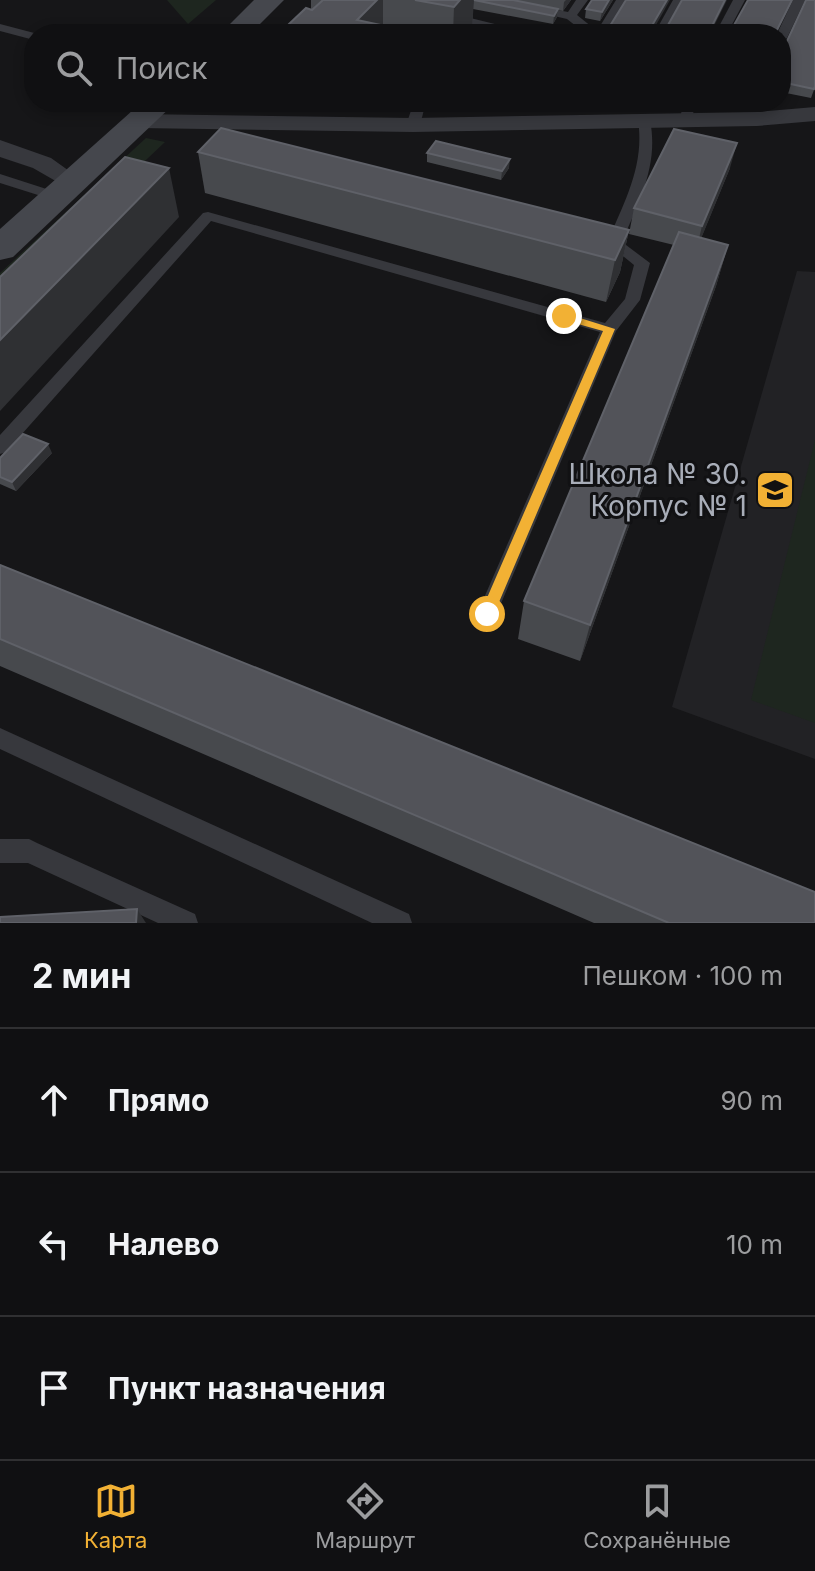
<!DOCTYPE html>
<html lang="ru">
<head>
<meta charset="utf-8">
<style>
  :root { --surface:#101012; --page:#1e1e20; --text:#f1f3f6; --muted:#9c9d9f; --line:#303032; --accent:#f2b134 }
  body { margin:0; font-family:Inter,sans-serif; background:var(--page); color:var(--text) }
  .stop { position:absolute; width:24px; height:24px; margin:-18px; border:6px solid #f2b134; border-radius:50%; background:#fff }
  .stop.end { background:#f2b134; border-color:#fff; box-shadow:0 2px 8px #0008 }
  .list { margin:0; padding:0; list-style:none }
  h2 { display:flex; justify-content:space-between; align-items:center; height:104px; margin:0; padding:0 32px; font-size:34px }
  h2 small { font-size:26px; font-weight:400; color:var(--muted) }
  .list li { display:grid; grid-template-columns:52px 1fr auto; gap:24px; align-items:center; box-sizing:border-box; height:144px; padding:0 32px; border-top:2px solid var(--line) }
  .list b { display:block; font-size:30px; white-space:nowrap }
  .list em { font-size:26px; font-style:normal; color:var(--muted) }
  .icon { flex:none; width:44px; height:44px; fill:none; stroke:currentColor; stroke-width:2; stroke-linecap:round; stroke-linejoin:round }
  .map { position:relative; flex:none; width:815px; height:923px; overflow:hidden }
  .search { position:absolute; background:var(--surface); box-shadow:0 4px 12px #0003; left:24px; right:24px; top:24px; height:88px; display:flex; align-items:center; gap:20px; box-sizing:border-box; padding:0 28px; border-radius:32px; color:var(--muted); font-size:30px }
  .sheet { height:536px; background:var(--surface) }
  nav { display:flex; justify-content:space-around; align-items:center; box-sizing:border-box; height:112px; border-top:2px solid var(--line); background:var(--surface); font-size:22px; color:var(--muted) }
  nav a { display:grid; justify-items:center; gap:4px }
  nav .on { color:var(--accent) }
  .map>svg:first-child { display:block }
  .built { fill:#222225 }
  .green { fill:#1e261f }
  .lines { fill:none; stroke-linecap:round; stroke-linejoin:round }
  .service { fill:#37383d; fill-rule:evenodd }
  .minor { fill:#37383d; fill-rule:evenodd }
  .secondary { fill:#45474d; fill-rule:evenodd }
  .wall { fill:#47494d }
  .shaded-wall { fill:#2f3033 }
  .building { fill:#525359; stroke:#5f6168; stroke-width:2 }
  .route { fill:#f2b134 }
  .labels { text-anchor:middle; stroke-width:6; stroke-linejoin:round; paint-order:stroke }
  .poi-label { font-size:28px; fill:#a8adb8; stroke:#111113; text-anchor:end }
</style>
</head>
<body>
<div class="map">
<svg width="815" height="923" viewBox="0 0 815 923">
  <rect width="100%" height="100%" fill="#161618"/>
  <path class="built" d="M797,271L815,272V759L672,707Z"/>
  <g class="green">
    <path d="M167,0H216L188,24Z"/>
    <path d="M146,138L165,142L0,298V273Z"/>
    <path d="M815,440V723L751,700Z"/>
  </g>
  <g class="lines">
    <g class="service">
      <path d="M484,0H507L568,12L576,0H588L577,15L597,31L616,0H628L607,34H586L567,19Z"/>
      <path d="M673,0H685L666,34H654Z"/>
      <path d="M733,0H745L727,34H715Z"/>
      <path d="M793,0H805L787,38L781,42V34H777Z"/>
      <path d="M450,13L507,27L509,29L505,34H493L496,31L446,18V14Z"/>
      <path d="M0,24L38,34H34V40L0,31Z"/>
      <path d="M90,102H114L155,113L149,117Z"/>
      <path d="M414,102H426L420,125L413,129L406,125Z"/>
      <path d="M685,102H697L691,119L685,123L679,119Z"/>
      <path d="M644,116L650,120C659,165 639,201 622,242L650,263L640,300L616,331L494,620L487,623L480,620L477,614L600,332L211,221L6,452L0,454V435L203,213L208,212L605,323L625,299L634,265L607,243C624,202 645,166 638,120Z"/>
      <path d="M0,174L62,194L64,197L57,201L0,183Z"/>
      <path d="M0,728L409,914L412,923H372L0,749Z"/>
      <path d="M0,839H29L37,843L195,914L198,923H158L28,863H0Z"/>
    </g>
    <g class="minor">
      <path d="M815,107V121L757,126L413,132L139,128L127,121L139,114L413,118L757,112Z"/>
      <path d="M0,140L51,158L86,183L73,191L33,168L0,157Z"/>
    </g>
    <g class="secondary">
      <path d="M254,0H284L250,34H220Z"/>
      <path d="M142,102H176L13,257L0,260V229Z"/>
    </g>
  </g>
  <g class="wall">
    <path d="M311,0H571L563,11L558,10L557,17L553,24L473,9L472,29L468,34H288L287,26L311,10Z"/>
    <path d="M592,0H613L600,21L585,18L586,9Z"/>
    <path d="M781,54L815,87L811,98L781,92Z"/>
    <path d="M332,102H363L357,108Z"/>
    <path d="M198,152L629,230L620,272L606,302L205,193Z"/>
    <path d="M427,153L509,168L501,180L427,162Z"/>
    <path d="M730,168L701,238L728,245L716,286L580,661L518,639L524,601L674,245L629,234L634,208Z"/>
    <path d="M52,453L16,491L0,484V458Z"/>
    <path d="M0,565L815,923H594L0,666Z"/>
  </g>
  <g class="shaded-wall">
    <path d="M369,0H383V34L357,20Z"/>
    <path d="M460,0H474L472,29L468,34H453L454,7Z"/>
    <path d="M566,0H571L563,11L564,2Z"/>
    <path d="M609,0H613L600,21L602,12Z"/>
    <path d="M667,0H670L651,34H647Z"/>
    <path d="M725,0H727L710,34H708Z"/>
    <path d="M792,0H793L776,34H775Z"/>
    <path d="M558,9L557,17L553,24L554,16Z"/>
    <path d="M737,143L730,168L696,251L702,226Z"/>
    <path d="M510,159L509,168L501,180L502,171Z"/>
    <path d="M169,168L179,217L0,411V340Z"/>
    <path d="M629,230L620,272L606,302L615,260Z"/>
    <path d="M728,245L716,286L580,661L590,625Z"/>
    <path d="M48,444L52,453L16,491L12,482Z"/>
    <path d="M137,909L146,923H136Z"/>
  </g>
  <g class="building">
    <path d="M323,0H377L357,20L399,29L395,34H323L287,26L306,8L312,10Z"/>
    <path d="M415,0H460L454,7Z"/>
    <path d="M474,0H513L558,9L554,16Z"/>
    <path d="M592,0H609L602,12L586,9Z"/>
    <path d="M626,0H667L647,34H605Z"/>
    <path d="M682,0H725L708,34H663Z"/>
    <path d="M748,0H792L775,34H729Z"/>
    <path d="M806,0H815V86L814,89L781,82V54Z"/>
    <path d="M221,128L629,230L615,260L198,152Z"/>
    <path d="M674,129L737,143L702,226L634,208Z"/>
    <path d="M436,141L510,159L502,171L427,153Z"/>
    <path d="M125,157L169,168L0,340V277Z"/>
    <path d="M679,232L728,245L590,625L524,601Z"/>
    <path d="M23,434L48,444L12,482L0,477V458Z"/>
    <path d="M0,565L815,892V923H669L0,639Z"/>
    <path d="M137,909L136,923H0V917Z"/>
  </g>
  <path class="route" d="M564,313L615,329L494,614L487,620L480,614L603,331L560,319V314Z"/>
  <defs>
    <g id="school-square" transform="scale(2)"><rect x="-9" y="-9" width="18" height="18" rx="4" fill="#f2b134" stroke="#111113"/><path d="M0-5L7-2L0 1L-7-2ZM-4 1L0 2.5L4 1V4Q0 6-4 4Z" fill="#111"/></g>
  </defs>
  <g fill-rule="evenodd">
    <use href="#school-square" x="775" y="490"/>
  </g>
  <g class="labels">
    <g class="poi-label">
      <text x="747" y="484">Школа № 30.<tspan x="747" dy="32">Корпус № 1</tspan></text>
    </g>
  </g>
</svg>
<div class="stop" style="left:487px;top:614px"></div>
<div class="stop end" style="left:564px;top:316px"></div>
<div class="search"><svg class="icon" aria-label="search" viewBox="0 0 24 24"><circle cx="10" cy="10" r="6"/><path d="M15 15l6 6"/></svg>Поиск</div>
</div>
<section class="sheet">
<h2>2 мин<small>Пешком · 100 m</small></h2>
<ul class="list">
<li><svg class="icon" aria-label="ahead" viewBox="0 0 24 24"><path d="M12 20V5M6 11l6-6 6 6"/></svg><div><b>Прямо</b></div><em>90 m</em></li>
<li><svg class="icon" aria-label="left" viewBox="0 0 24 24"><path d="M17 20v-9H6M10 6l-5 5 5 5"/></svg><div><b>Налево</b></div><em>10 m</em></li>
<li><svg class="icon" aria-label="arrive" viewBox="0 0 24 24"><path d="M6 21V4h12l-3 4 3 4H6"/></svg><div><b>Пункт назначения</b></div></li>
</ul>
</section>
<nav>
<a class="on"><svg class="icon" aria-label="map" viewBox="0 0 24 24"><path d="M3 6l6-2 6 2 6-2v14l-6 2-6-2-6 2zM9 4v14M15 6v14"/></svg>Карта</a>
<a><svg class="icon" aria-label="directions" viewBox="0 0 24 24"><path d="M12 3l9 9-9 9-9-9zM9 14v-3h6M13 9l2 2-2 2"/></svg>Маршрут</a>
<a><svg class="icon" aria-label="saved" viewBox="0 0 24 24"><path d="M7 4h10v16l-5-4-5 4z"/></svg>Сохранённые</a>
</nav>
</body>
</html>
